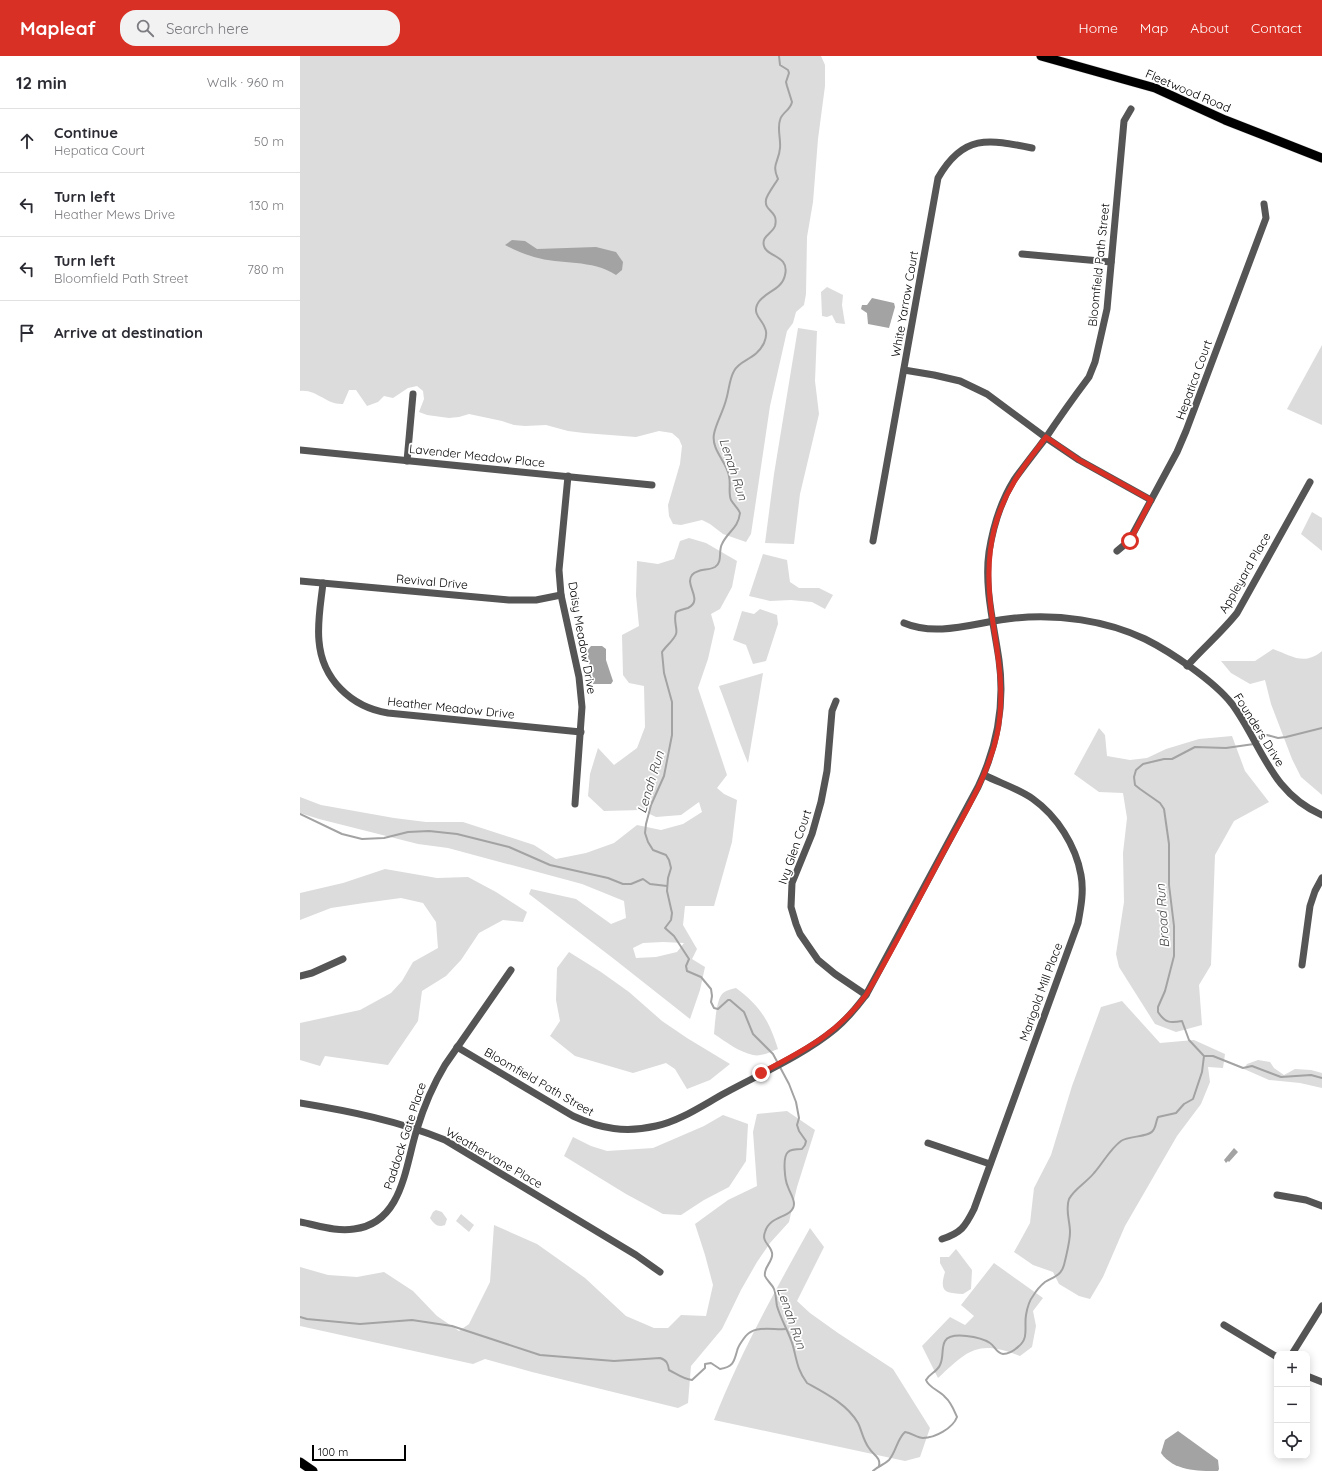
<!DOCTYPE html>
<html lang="en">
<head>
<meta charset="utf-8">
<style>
  :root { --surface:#fff; --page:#f2f2f3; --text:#2b2b33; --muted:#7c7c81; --line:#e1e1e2; --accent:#d93025 }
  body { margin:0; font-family:Quicksand,sans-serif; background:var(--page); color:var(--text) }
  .controls { position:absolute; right:12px; bottom:12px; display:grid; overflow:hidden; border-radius:8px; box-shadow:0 2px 10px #0003 }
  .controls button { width:36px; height:36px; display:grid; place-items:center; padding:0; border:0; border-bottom:1px solid var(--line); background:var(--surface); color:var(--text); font:20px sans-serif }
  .scale { position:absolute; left:12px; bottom:10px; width:94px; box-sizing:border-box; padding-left:4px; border:2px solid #000; border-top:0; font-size:11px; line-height:14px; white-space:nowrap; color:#000; -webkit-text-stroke:3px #fff; paint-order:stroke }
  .stop { position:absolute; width:12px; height:12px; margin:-9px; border:3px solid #d93025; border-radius:50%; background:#fff }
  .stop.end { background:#d93025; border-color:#fff; box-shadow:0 1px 4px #0008 }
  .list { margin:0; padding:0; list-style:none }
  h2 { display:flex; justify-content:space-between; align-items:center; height:52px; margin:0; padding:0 16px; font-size:17px }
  h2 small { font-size:13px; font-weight:400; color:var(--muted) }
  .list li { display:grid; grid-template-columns:26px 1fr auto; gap:12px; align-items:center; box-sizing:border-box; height:64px; padding:0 16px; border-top:1px solid var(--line) }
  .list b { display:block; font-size:15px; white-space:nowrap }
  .list p { margin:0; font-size:13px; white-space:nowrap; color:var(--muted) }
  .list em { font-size:13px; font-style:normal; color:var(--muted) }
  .icon { flex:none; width:22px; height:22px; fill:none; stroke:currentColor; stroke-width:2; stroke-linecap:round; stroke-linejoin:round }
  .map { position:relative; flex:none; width:1022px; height:1415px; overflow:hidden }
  header { display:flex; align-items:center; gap:24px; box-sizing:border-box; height:56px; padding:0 20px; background:var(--accent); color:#fff }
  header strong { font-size:19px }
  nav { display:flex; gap:22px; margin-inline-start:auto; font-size:14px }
  .search { width:280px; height:36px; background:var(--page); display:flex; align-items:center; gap:10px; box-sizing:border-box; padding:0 14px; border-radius:16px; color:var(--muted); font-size:15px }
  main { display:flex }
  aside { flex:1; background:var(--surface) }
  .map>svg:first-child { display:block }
  .green { fill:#dcdcdc; fill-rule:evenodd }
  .water { fill:#a3a3a3 }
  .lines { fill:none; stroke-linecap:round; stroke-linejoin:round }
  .stream { stroke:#a3a3a3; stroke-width:2 }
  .major-casing { stroke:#dbdbdb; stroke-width:10 }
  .minor { stroke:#555; stroke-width:7 }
  .major { stroke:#000; stroke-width:9 }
  .route { stroke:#d93025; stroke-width:5 }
  .labels { text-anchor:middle; stroke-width:3.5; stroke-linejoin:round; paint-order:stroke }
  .street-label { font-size:12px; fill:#000; stroke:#fff }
  .water-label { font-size:13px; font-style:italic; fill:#444; stroke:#fff }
</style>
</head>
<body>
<header>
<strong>Mapleaf</strong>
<div class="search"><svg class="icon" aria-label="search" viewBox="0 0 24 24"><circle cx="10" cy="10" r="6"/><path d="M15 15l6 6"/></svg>Search here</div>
<nav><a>Home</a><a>Map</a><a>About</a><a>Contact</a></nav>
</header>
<main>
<aside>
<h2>12 min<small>Walk · 960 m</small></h2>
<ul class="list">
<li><svg class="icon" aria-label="ahead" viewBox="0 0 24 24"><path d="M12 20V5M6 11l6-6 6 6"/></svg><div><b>Continue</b><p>Hepatica Court</p></div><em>50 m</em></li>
<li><svg class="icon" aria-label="left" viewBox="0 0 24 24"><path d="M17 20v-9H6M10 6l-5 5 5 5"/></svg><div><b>Turn left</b><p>Heather Mews Drive</p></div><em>130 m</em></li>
<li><svg class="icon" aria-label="left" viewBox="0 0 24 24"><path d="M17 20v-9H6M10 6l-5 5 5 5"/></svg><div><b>Turn left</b><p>Bloomfield Path Street</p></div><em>780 m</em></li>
<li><svg class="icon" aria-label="arrive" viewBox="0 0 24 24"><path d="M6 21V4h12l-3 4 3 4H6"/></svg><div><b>Arrive at destination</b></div></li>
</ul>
</aside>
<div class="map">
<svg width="1022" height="1415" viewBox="0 0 1022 1415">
  <rect width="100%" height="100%" fill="#fff"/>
  <g class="green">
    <path d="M0,0H521L525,9V30L518,83L513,146L507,181L506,238L504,249L496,256L493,267L487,275L470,350L451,478L446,486L423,478L410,468L402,464L381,469L373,468L369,460L368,449L380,408L382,390L379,383L372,377L359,375L336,381L284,377L268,375L246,369L225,370L214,369L202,365L169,358L159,361L149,362L127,359L119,356L124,343L123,335L117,330L108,332L93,342L84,340L78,346L67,350L56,334H49L43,348C26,349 17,333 0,335Z"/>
    <path d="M527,231L543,239L542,249L545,268L536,267L532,259L527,261L522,260L521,236Z"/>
    <path d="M498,272L517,275L515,325L519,358L500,438L494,488L465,487L474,418Z"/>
    <path d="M1022,289V369L987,353Z"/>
    <path d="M1012,456L1022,462V495L1001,478Z"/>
    <path d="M389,482L406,487L437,505L432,531L420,553L411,558L415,572L408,603L398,632L427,719L417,732L424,738L437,744L432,786L414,850H385L383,869L397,893L392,903L405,911L400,934L390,963L314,903L229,838L231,833L276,843L311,868L326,862L324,845L282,828L148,792L118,788L19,763L0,757V741L21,749L94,762L126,766H163L234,789L256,803L286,797L314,787L337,769L361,774L383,768L402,756L399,746L381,759L356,761L341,754L304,755L288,740L290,718L298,692L314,709L337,692L345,671L344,630L329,627L323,619L322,579L339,570L336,539L337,505L358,508L374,503L380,485ZM363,886L384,887L377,896L356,901L336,902L333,892L343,887Z"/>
    <path d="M463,498L487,504L490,526L499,532H519L533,539L525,553L512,546L491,544L470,545L449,540Z"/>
    <path d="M460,553L477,559L478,568L466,605L453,608L446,589L433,584L442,555L454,558Z"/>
    <path d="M973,593C992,600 1004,610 1022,595V739L1001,721L992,703L971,648L965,624L950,628L931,617L921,605H955Z"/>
    <path d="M463,617L448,707C437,681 429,655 419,630Z"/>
    <path d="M799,672L805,679L807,700L830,704L847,702L866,693L899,683L932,680L945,715L969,746L934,765L915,799L911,909L899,929L902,969L876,976L855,968L819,911L816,898L824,846L823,797L827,762L823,737L799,736L774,718Z"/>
    <path d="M85,813L137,822L168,821L196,836L227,856L223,866L203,864L179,877L161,904L146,920L122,935L118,965L88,1009L25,1000L20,1010L0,1004V967L60,954L91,937L102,925L113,906L138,892L136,866L123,847L101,842L64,847L31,852L0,864V837L43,827Z"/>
    <path d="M269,896L301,916L329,936L362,965L387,982L430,1008L410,1024L387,1033L375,1013L366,1007L333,1017L275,1000L250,980L260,965L256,944L257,912Z"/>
    <path d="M436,932C460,950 469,964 478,993C470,996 461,1001 453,999C439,996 426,986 414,978C415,968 416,943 423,937C427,934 432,933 436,932Z"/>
    <path d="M822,945L860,987L894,984L925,998L923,1012L908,1011L910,1026L901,1048L877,1080L825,1170L803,1221L790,1243L779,1240L759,1228L753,1216L733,1209L714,1196L730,1167L734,1132L751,1099L772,1030L801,951Z"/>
    <path d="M958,1004L970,1006L974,1012L984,1019L995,1013L1011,1014L1022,1017V1032L1000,1027L969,1024L944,1013L947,1008Z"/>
    <path d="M487,1055L515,1074L497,1131L489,1166L470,1187L457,1206L441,1234L422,1273L391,1310L388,1347L378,1352L232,1316L185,1303L173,1308L0,1270V1211L28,1219L57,1221L84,1216L113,1235L137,1260L159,1275L169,1268L190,1226L194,1169L237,1188L285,1222L326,1260L354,1272H368L381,1259L406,1260L413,1229L405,1199L395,1168L428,1144L457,1130L453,1076L457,1058Z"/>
    <path d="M423,1059L448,1068L446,1105L429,1131L404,1144L381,1159L363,1158L326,1138L264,1100L273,1081L291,1090L307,1095L353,1092L404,1070Z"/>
    <path d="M136,1154L142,1156L147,1163L145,1169C138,1172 134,1168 130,1162L133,1156Z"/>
    <path d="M161,1158L174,1169L169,1176L156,1165Z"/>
    <path d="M510,1172L524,1191L497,1245L510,1257L538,1277L593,1313L630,1372L620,1401L605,1405L414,1364C440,1297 475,1235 510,1172Z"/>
    <path d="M656,1193L672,1214L671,1233L663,1238C645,1237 639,1236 645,1216L640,1207V1201H649Z"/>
    <path d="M694,1207L743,1242L733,1255L736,1270L732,1291L720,1300C678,1283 668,1294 638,1322L622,1290L650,1261L665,1269L674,1260L661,1249Z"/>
  </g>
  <g class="water">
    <path d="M212,184L225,185L237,193L296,191L316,196L323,206L322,214L316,219C292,203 261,209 234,201C224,198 214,194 205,189Z"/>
    <path d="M572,242L594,247L595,251L589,272L568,268L567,257L561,253L562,249H567Z"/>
    <path d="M291,590H302L306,593V604L313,625L311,628H293L287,595Z"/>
    <path d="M934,1092L938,1096L929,1106L928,1105L926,1107L924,1104Z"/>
    <path d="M878,1375L918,1404L919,1413L918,1415C896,1415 874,1415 861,1397L865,1384Z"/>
  </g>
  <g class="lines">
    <g class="stream">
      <path d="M479,0L480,9L488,14L489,17L486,26L487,30L492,46C490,55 482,56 480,64C477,73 481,83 480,92C479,106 471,108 478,123C475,128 466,140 466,144C464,156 479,154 475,170C472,178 461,180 464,190C466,201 490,199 485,219C482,235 462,236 457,249C451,263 473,267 464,287C456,304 440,303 434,315C429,324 429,335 426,344C423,356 416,367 414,378C411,394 427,406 429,420C431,428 428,437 431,444C434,449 438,452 440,457C438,473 428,475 422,488C418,495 423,506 415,511C408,515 398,512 392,519C384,529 404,544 388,552C384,553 380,554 376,556C373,565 378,573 376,578C374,584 366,590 362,596L364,617L372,646V679L364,720L351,749L346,768L345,777L348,786L353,794L366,799L369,804L371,812L368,822L367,835L372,857L371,864L365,872L374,880L389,903L386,910L387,915L401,921L411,933L412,940L411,946L414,952L418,953L428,944H430L444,956L453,978L473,998L489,1028L496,1046L499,1062L497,1069L499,1075L506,1085L505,1089L502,1093C498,1093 491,1093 488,1096C482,1101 485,1125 488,1131C490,1137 494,1142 494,1148C493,1163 470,1158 465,1176C461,1186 471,1189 472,1197C474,1205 463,1211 465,1220C467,1225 472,1228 474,1233C476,1238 476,1245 477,1250C481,1264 489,1276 493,1290C497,1305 497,1313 507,1327C525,1337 547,1348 558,1367C562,1375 563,1384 569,1392C573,1399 581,1401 579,1410"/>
      <path d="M958,686L962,681L967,679L978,682L986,681L1022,672"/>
      <path d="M0,758L42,778L62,783L84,782L108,776L129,775L157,778L209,791L250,809L308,822L323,828H331L343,823L350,828L367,830"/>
      <path d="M904,1000H913L943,1012L952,1010L981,1021L1011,1019L1022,1022"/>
      <path d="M0,1261L7,1263L60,1268L112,1264L152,1270L240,1299L314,1305L360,1302C367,1304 368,1308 369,1314C377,1318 383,1323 392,1324L405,1312V1308L411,1307L420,1313C433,1311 434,1306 437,1295C438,1290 445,1280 449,1277C458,1270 475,1274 486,1273"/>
      <path d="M573,1415C578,1410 584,1409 589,1404C596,1396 597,1383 605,1376C612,1377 617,1382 623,1382C635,1382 653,1372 657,1361C654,1354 651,1346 645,1341C639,1334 629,1332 626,1324C630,1317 637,1316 640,1309C644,1301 641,1292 645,1285C651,1275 681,1281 690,1287C695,1290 696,1297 703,1298C709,1298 715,1294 719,1290C729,1282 724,1271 726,1259C727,1253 729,1245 733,1240C736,1235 740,1230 745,1226C753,1221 761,1220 764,1209C766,1201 770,1185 770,1176C770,1165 765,1154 769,1143C774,1133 787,1126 794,1117C803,1107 810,1093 821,1085C830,1079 850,1082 854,1073C856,1070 856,1065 858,1061L876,1057L884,1048L893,1043L902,1016L904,1000L889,984L882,965C870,967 865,967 858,956V951L865,935L874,900V870L869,829V788L864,753L860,747L840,733L835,729L834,721L836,714L843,708L864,703H872L895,691L926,692L954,688"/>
    </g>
    <g class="major-casing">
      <g id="major">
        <path d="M741,0L855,32L925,64L1022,102"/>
        <path d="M0,1406L13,1415"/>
      </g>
    </g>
    <g class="minor">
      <path d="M722,198L811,206"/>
      <path d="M604,314L634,319L660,325L687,338L745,381L779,404L851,444"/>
      <path d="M0,394L352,429"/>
      <path d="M107,405L113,338"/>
      <path d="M268,420L259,514L261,539L279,621L282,651L275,748"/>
      <path d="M573,485L638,122C663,78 688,83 732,92"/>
      <path d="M817,495L829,485L877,396L886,375L966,162L964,148"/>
      <path d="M0,525L209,544H236L261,539"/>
      <path d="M23,527C21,546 17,566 19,585C22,623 51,651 88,657L281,676"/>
      <path d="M604,567C639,582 679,565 715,562C758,558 805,564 845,583C871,596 914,625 932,648C962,689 970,736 1022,759"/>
      <path d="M887,610C903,592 922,576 937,557L1010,426"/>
      <path d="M536,645L532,655L527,715L521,746L512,778L492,827L491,851L496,868L500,878L518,904L535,918L566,939"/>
      <path d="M1002,909L1010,850L1015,835L1022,822"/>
      <path d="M0,920L12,917L43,903"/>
      <path d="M157,991L273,1060C301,1073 326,1077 356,1070C380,1065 403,1049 425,1037C460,1018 505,998 535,973C547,963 557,951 566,939L678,731C697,691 705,648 699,604C694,569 684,531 689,496C693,471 701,445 714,424C724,410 735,396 745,383C759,362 774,341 789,321L795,306L807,253L824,65L831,53"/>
      <path d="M0,1047C49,1055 99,1065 145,1084L336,1199L360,1216"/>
      <path d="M628,1087L690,1108"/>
      <path d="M977,1139L1006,1144L1022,1150"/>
      <path d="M0,1166C17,1169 36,1176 54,1173C103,1167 105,1110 117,1073C124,1050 133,1029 145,1009L211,914"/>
      <path d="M642,1183C661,1177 665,1171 674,1153L778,867C781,851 784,835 781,819C776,790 757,760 733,743C719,733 700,727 684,719"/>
      <path d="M924,1269L977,1301"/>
      <path d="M992,1298L1022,1250"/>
      <path d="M1007,1320L1022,1326"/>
    </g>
    <use href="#major" class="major"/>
  </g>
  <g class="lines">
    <path class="route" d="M461,1017C504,994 535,980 566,939C592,896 615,850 639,805C660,765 687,724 697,679C705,641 699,604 693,567C685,517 687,470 714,426C723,410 735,396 746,381L779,404L851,444L830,485"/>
  </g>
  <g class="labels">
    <g class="street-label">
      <text transform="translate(888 35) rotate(23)" y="4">Fleetwood Road</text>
      <text transform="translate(799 209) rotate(-84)" y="4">Bloomfield Path Street</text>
      <text transform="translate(605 248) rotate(-80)" y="4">White Yarrow Court</text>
      <text transform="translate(894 324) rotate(-70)" y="4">Hepatica Court</text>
      <text transform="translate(177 400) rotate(6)" y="4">Lavender Meadow Place</text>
      <text transform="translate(945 517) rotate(-60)" y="4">Appleyard Place</text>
      <text transform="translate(132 526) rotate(5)" y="4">Revival Drive</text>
      <text transform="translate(282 582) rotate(80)" y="4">Daisy Meadow Drive</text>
      <text transform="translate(151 652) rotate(6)" y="4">Heather Meadow Drive</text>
      <text transform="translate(959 674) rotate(58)" y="4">Founders Drive</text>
      <text transform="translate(495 791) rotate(-71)" y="4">Ivy Glen Court</text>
      <text transform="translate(741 936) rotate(-70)" y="4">Marigold Mill Place</text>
      <text transform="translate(239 1026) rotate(30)" y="4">Bloomfield Path Street</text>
      <text transform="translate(105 1080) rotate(-72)" y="4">Paddock Gate Place</text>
      <text transform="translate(194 1102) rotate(30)" y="4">Weathervane Place</text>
    </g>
    <g class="water-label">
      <text transform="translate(434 413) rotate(72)" y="5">Lenah Run</text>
      <text transform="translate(350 726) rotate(-73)" y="5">Lenah Run</text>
      <text transform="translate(862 860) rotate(-94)" y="5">Broad Run</text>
      <text transform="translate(492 1262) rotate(71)" y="5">Lenah Run</text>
    </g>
  </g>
</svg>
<div class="controls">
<button>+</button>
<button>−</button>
<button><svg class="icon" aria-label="locate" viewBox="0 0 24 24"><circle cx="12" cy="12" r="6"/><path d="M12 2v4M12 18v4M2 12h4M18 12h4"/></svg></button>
</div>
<div class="scale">100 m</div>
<div class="stop" style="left:830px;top:485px"></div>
<div class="stop end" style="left:461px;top:1017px"></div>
</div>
</main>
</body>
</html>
